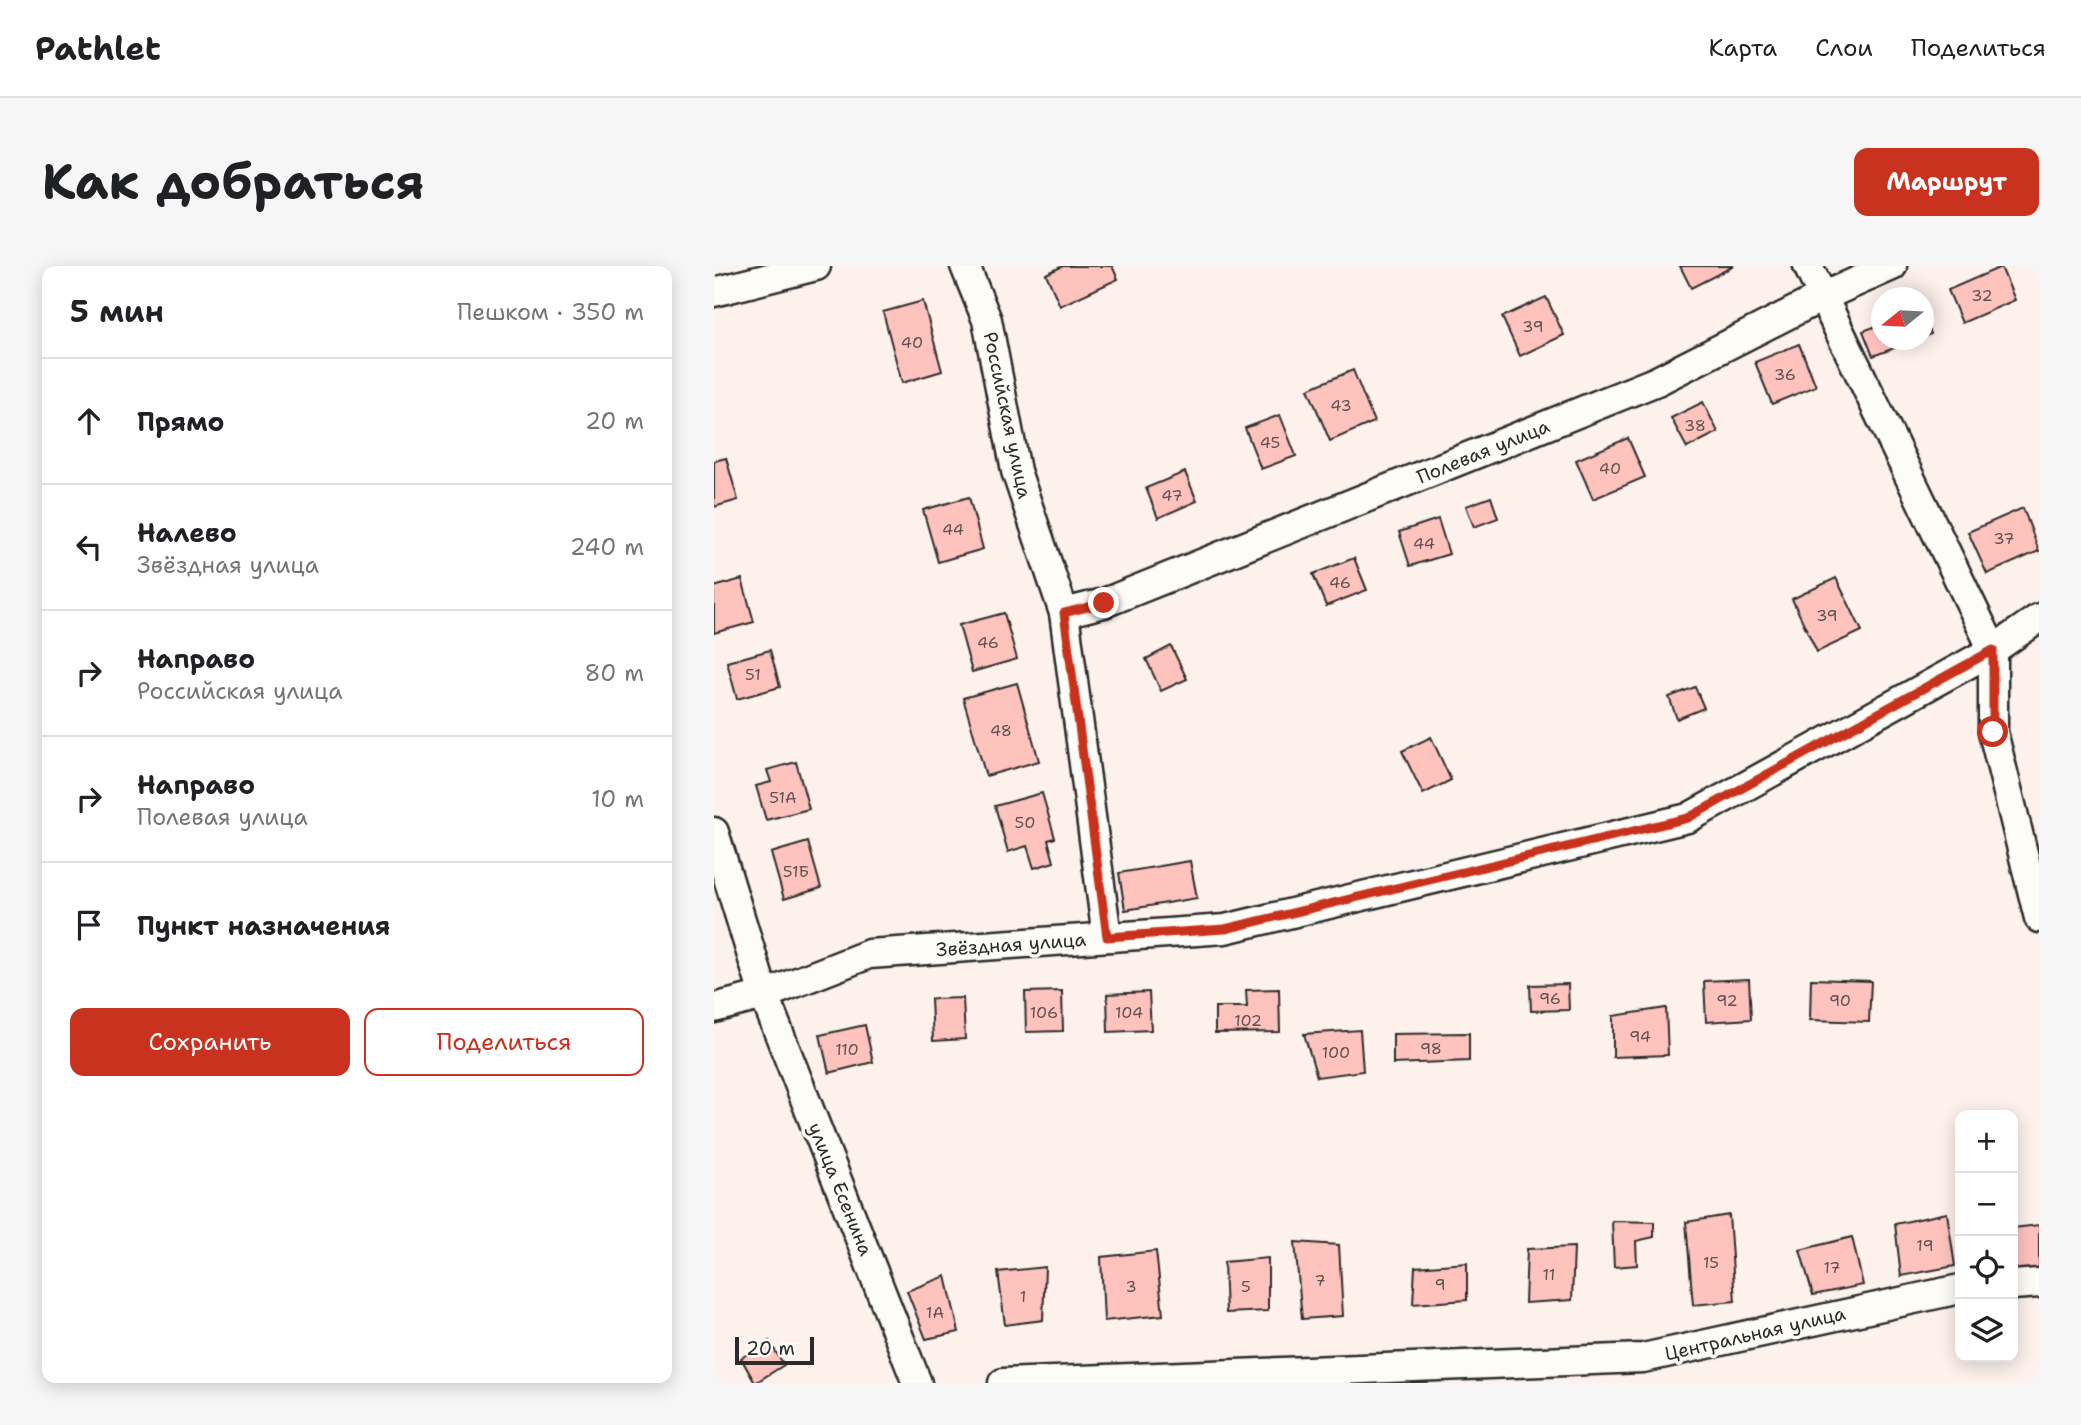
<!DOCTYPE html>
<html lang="ru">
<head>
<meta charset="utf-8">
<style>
  :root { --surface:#fff; --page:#f6f6f6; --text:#202124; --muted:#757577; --line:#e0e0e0; --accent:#c8321e }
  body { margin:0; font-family:"Shantell Sans",sans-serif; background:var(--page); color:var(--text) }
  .controls { position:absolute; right:21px; bottom:21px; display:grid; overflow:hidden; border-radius:14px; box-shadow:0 4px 18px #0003 }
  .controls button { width:63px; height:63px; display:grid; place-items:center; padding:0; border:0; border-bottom:2px solid var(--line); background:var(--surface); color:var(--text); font:35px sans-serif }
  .compass { position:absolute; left:1157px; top:21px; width:63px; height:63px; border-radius:50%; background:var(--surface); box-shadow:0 4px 18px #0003; rotate:252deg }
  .scale { position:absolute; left:21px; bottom:18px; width:79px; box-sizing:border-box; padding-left:7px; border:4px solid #2b2b2b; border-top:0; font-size:19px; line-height:24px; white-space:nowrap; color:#2b2b2b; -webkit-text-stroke:5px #fdfcf7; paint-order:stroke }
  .stop { position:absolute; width:21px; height:21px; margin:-16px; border:5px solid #c8321e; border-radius:50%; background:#fff }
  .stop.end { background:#c8321e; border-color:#fff; box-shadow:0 2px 7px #0008 }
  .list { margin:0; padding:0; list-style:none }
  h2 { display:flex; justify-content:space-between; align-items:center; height:91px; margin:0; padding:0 28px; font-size:30px }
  h2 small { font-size:23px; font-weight:400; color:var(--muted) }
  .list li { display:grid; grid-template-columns:46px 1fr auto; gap:21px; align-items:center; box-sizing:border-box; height:126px; padding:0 28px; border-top:2px solid var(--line) }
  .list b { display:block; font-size:26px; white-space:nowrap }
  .list p { margin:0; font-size:23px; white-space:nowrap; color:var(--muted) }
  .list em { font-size:23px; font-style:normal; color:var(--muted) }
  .actions { display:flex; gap:14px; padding:21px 28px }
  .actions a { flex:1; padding:16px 0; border:2px solid var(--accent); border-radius:14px; text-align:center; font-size:24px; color:var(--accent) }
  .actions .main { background:var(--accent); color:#fff }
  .icon { flex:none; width:38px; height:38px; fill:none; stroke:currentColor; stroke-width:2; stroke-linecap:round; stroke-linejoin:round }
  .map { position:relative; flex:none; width:1325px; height:1117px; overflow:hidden; border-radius:14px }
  header { display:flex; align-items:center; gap:42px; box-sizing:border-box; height:98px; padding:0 35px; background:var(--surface); border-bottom:2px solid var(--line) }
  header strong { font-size:33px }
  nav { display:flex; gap:38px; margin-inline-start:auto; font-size:24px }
  .intro { display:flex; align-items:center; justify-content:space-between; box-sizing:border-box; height:168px; padding:0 42px }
  h1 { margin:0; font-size:49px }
  .button { padding:18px 32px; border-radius:14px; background:var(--accent); color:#fff; font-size:24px; font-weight:700 }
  main { display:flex; gap:42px; padding:0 42px }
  aside { flex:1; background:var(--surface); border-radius:14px; box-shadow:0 4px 18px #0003 }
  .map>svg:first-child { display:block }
  .building { fill:#ffc3be; stroke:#2b2b2b; stroke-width:2 }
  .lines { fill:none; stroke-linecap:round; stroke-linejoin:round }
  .street-casing { stroke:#2b2b2b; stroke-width:33 }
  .street { stroke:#fdfcf7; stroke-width:28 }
  .route { stroke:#c8321e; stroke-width:9 }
  .labels { text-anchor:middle; stroke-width:7; stroke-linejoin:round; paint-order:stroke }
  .number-label { font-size:16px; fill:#605150 }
  .street-label { font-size:19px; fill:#2b2b2b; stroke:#fdfcf7 }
</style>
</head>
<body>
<header>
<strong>Pathlet</strong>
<nav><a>Карта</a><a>Слои</a><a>Поделиться</a></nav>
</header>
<div class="intro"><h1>Как добраться</h1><a class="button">Маршрут</a></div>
<main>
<aside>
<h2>5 мин<small>Пешком · 350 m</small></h2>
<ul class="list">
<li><svg class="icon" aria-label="ahead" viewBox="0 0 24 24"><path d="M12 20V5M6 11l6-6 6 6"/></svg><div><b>Прямо</b></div><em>20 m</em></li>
<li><svg class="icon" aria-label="left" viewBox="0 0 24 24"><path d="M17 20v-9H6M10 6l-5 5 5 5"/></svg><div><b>Налево</b><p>Звёздная улица</p></div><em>240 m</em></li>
<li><svg class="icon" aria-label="right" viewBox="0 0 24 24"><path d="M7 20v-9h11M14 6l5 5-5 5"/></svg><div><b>Направо</b><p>Российская улица</p></div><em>80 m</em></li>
<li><svg class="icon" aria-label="right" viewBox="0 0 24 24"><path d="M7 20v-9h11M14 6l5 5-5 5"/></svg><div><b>Направо</b><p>Полевая улица</p></div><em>10 m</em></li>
<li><svg class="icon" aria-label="arrive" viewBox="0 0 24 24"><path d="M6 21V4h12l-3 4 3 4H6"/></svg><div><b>Пункт назначения</b></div></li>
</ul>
<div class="actions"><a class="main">Сохранить</a><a>Поделиться</a></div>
</aside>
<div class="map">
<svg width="1325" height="1117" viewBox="0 0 1325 1117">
  <rect width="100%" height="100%" fill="#fdf1ec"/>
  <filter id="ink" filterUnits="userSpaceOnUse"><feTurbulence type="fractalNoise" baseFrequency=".0143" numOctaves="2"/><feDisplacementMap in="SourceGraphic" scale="14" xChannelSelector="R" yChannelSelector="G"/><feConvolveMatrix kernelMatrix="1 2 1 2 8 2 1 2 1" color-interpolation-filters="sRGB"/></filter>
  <g filter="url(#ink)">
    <g class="building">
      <path d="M349,0H398L404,13L346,40L332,8Z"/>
      <path d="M966,0H1020L977,22Z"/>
      <path d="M1287,1L1301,34L1248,57L1234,24Z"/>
      <path d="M832,31L850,69L806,90L788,51Z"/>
      <path d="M209,35L228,105L188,117L169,46Z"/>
      <path d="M1210,49L1217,68L1210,71Z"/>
      <path d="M1168,58V74H1202L1159,90L1149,65Z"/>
      <path d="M1085,78L1102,120L1058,138L1041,96Z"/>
      <path d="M639,104L660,156L616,175L594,123Z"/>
      <path d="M989,136L1004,166L973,182L957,152Z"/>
      <path d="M566,149L582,190L547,203L531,162Z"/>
      <path d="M914,172L931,211L879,233L862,194Z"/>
      <path d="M12,192L24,234L0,241V195Z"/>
      <path d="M471,206L483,235L444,252L432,222Z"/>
      <path d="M255,231L269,283L224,296L209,244Z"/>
      <path d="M777,231L784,252L760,261L752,240Z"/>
      <path d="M1309,242L1325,285L1273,308L1254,266Z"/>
      <path d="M724,253L735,288L696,300L685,266Z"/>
      <path d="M640,292L653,324L612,340L599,308Z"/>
      <path d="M1122,312L1148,365L1103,386L1078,333Z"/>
      <path d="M28,313L40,356L0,367V321Z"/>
      <path d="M290,347L303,393L258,406L245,359Z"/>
      <path d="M457,380L473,413L447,425L432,393Z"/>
      <path d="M56,384L66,421L23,433L13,396Z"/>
      <path d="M303,417L325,495L272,510L249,432Z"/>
      <path d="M981,421L990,442L963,453L955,431Z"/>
      <path d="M717,471L737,514L709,528L688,485Z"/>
      <path d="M82,496L95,543L52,554L42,520L57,516L53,504Z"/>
      <path d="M328,527L341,572L334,574L340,596L320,602L313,580L294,586L281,540Z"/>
      <path d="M94,576L107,622L70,633L57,587Z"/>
      <path d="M476,595L483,632L411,644L405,607Z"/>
      <path d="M1035,713L1037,753L992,756L990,715Z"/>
      <path d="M1097,713L1157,715L1155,756L1096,754Z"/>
      <path d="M854,718L855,744L817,745L816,719Z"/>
      <path d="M565,723L566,766L501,767V741H533L532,724Z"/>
      <path d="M348,725L349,765L312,766L311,726Z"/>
      <path d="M435,726L437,764L394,766L393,728Z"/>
      <path d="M249,732L251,773L219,775L217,733Z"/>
      <path d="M952,742L954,789L899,791V750Z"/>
      <path d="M151,759L159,796L115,807L106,769Z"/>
      <path d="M646,764L649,805L603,811L590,768Z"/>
      <path d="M755,767V795L679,798V768Z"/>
      <path d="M1233,947L1241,1000L1187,1010L1181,958Z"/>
      <path d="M1015,949L1021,1035L979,1039L972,956Z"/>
      <path d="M898,955L940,956V971L922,975L923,999L900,1001Z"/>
      <path d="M1325,959V1003L1299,1005V962Z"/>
      <path d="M1138,971L1149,1019L1099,1029L1086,984Z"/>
      <path d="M581,976L625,979L629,1050L588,1053Z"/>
      <path d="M860,981L858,1034L811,1037L813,983Z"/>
      <path d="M442,985L449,1049L390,1055L387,991Z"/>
      <path d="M554,992V1045L512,1047L510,996Z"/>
      <path d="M753,997V1034L699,1038L701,1001Z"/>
      <path d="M331,1001L329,1054L291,1059L284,1006Z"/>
      <path d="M232,1010L245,1066L212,1073L193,1025Z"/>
      <path d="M55,1075L70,1099L41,1117L27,1092Z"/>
    </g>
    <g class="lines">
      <g class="street-casing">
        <g id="street">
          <path d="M251,0L273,54L302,205L350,347L393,671"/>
          <path d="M1094,0L1279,384V466L1325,652"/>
          <path d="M0,26L102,0"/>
          <path d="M350,347L390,337L943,115L1108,31L1178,0"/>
          <path d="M0,566L50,729L203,1117"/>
          <path d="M0,742L50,729L155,688L511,663L974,552L1279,384L1325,352"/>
          <path d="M1299,1019L1325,1017"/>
          <path d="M289,1117L929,1092L1246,1023"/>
        </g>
      </g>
      <use href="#street" class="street"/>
    </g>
  </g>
  <g class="lines" filter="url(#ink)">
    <path class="route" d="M390,337L350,347L393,671L511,663L974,552L1279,384V466"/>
  </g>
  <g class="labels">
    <g class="number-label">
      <text x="1268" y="35">32</text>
      <text x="819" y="66">39</text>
      <text x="198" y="82">40</text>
      <text x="1071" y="114">36</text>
      <text x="627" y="145">43</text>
      <text x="981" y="165">38</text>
      <text x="556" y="182">45</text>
      <text x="896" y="208">40</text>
      <text x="458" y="235">47</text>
      <text x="239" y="269">44</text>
      <text x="1290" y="278">37</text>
      <text x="710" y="283">44</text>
      <text x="626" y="322">46</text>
      <text x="1113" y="355">39</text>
      <text x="274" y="382">46</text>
      <text x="39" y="414">51</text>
      <text x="287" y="470">48</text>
      <text x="69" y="537">51А</text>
      <text x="311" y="562">50</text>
      <text x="82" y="611">51Б</text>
      <text x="836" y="738">96</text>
      <text x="1013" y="740">92</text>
      <text x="1126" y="740">90</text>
      <text x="330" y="752">106</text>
      <text x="415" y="752">104</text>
      <text x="534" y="760">102</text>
      <text x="926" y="776">94</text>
      <text x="717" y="788">98</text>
      <text x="133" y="789">110</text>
      <text x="622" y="792">100</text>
      <text x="1211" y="985">19</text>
      <text x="997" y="1002">15</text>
      <text x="1118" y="1007">17</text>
      <text x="835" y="1014">11</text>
      <text x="606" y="1020">7</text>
      <text x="726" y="1024">9</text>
      <text x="417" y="1026">3</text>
      <text x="532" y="1026">5</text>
      <text x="309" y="1036">1</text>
      <text x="221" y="1052">1А</text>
    </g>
    <g class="street-label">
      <text transform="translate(294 149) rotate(78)" y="7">Российская улица</text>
      <text transform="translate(769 185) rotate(-22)" y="7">Полевая улица</text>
      <text transform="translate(297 678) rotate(-4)" y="7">Звёздная улица</text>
      <text transform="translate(127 923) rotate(68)" y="7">улица Есенина</text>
      <text transform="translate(1041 1067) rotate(-13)" y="7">Центральная улица</text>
    </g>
  </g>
</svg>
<div class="controls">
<button>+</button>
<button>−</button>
<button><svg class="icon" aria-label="locate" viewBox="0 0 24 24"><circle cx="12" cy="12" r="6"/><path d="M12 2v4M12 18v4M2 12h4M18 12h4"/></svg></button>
<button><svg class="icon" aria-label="layers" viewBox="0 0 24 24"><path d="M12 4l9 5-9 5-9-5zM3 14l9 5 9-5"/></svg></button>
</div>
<svg class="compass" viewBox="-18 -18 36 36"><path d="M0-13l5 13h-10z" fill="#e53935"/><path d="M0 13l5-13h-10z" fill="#757577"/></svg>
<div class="scale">20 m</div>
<div class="stop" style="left:1279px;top:466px"></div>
<div class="stop end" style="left:390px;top:337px"></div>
</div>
</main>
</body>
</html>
